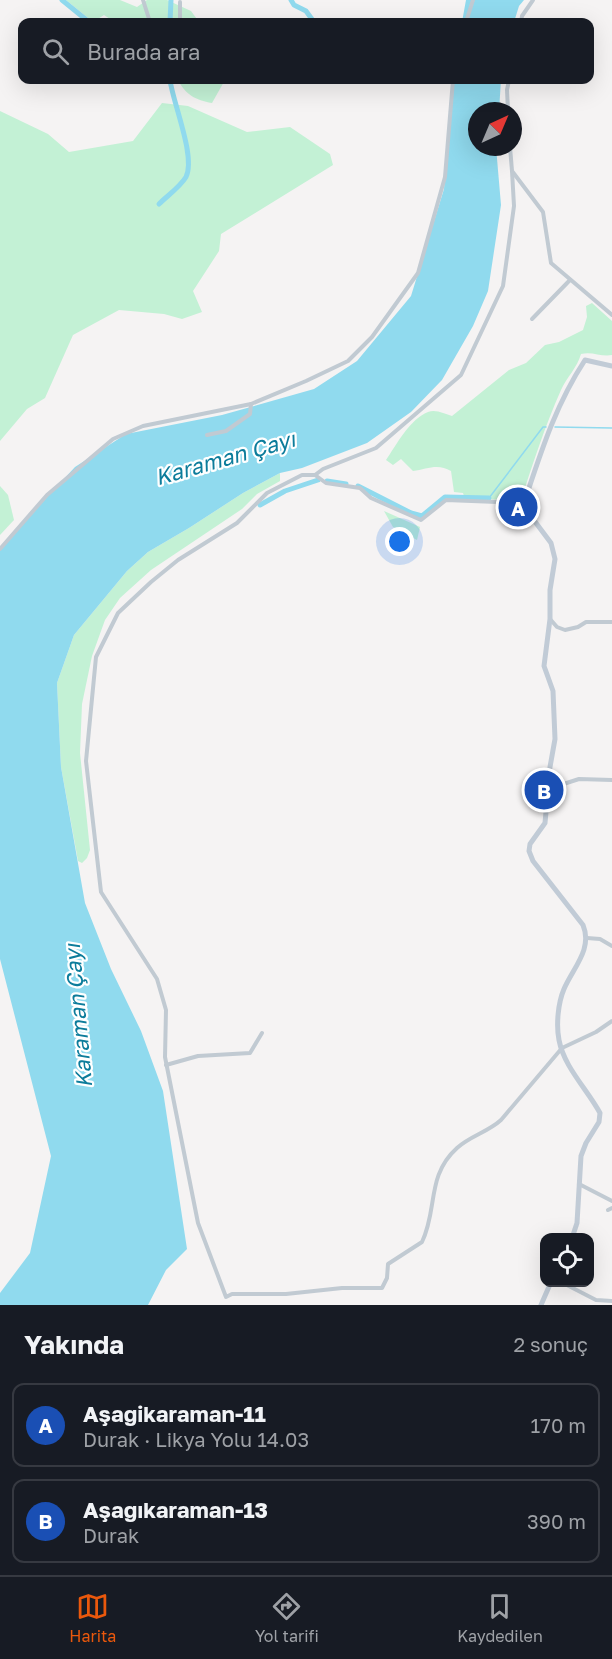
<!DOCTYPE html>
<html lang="tr">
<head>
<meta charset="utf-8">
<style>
  :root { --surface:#171b24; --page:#20242c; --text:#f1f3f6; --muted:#9ea1a6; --line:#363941; --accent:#ea580c }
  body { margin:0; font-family:"Golos Text",sans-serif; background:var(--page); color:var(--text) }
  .controls { position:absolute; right:18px; bottom:18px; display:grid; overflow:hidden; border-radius:12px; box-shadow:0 6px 24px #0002 }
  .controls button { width:54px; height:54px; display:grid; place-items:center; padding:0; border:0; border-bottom:2px solid var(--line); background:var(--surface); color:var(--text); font:30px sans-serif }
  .compass { position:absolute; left:468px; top:102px; width:54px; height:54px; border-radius:50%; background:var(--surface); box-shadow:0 6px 24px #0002; rotate:44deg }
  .you { position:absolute; left:400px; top:542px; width:21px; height:21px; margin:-15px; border:4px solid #fff; border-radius:50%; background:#1a73e8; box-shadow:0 0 0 9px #1a73e833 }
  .badge { display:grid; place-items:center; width:39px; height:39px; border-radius:50%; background:var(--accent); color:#fff; font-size:20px; font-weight:700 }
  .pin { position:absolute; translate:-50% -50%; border:3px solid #fff; box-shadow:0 2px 6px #0006 }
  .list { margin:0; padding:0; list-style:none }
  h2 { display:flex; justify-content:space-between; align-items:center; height:78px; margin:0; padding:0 24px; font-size:26px }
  h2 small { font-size:20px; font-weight:400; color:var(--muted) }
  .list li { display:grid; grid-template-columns:39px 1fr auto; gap:18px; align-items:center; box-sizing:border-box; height:84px; margin:0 12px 12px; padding:0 12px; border:2px solid var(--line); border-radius:12px }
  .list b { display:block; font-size:22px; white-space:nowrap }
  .list p { margin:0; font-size:20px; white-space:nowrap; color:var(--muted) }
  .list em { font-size:20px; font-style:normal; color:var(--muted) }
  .icon { flex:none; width:33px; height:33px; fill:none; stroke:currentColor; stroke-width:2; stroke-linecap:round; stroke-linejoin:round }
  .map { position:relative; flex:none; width:612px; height:1305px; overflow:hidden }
  .search { position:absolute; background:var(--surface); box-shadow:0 6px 24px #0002; left:18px; right:18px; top:18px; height:66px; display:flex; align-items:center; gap:15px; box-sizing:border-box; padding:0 21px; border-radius:12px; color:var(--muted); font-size:22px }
  .sheet { height:270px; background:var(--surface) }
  nav { display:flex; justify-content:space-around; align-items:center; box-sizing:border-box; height:84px; border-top:2px solid var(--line); background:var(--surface); font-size:16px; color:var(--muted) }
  nav a { display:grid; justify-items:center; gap:3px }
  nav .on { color:var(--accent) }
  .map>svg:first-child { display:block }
  .green { fill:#c3f1d5 }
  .water { fill:#90daee }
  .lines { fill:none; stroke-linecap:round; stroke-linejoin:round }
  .stream { stroke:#90daee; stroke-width:1.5 }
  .canal { stroke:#90daee; stroke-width:5 }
  .street { stroke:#c1cad2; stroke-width:4 }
  .secondary { stroke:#c1cbd6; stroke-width:5 }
  .labels { text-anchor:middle; stroke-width:4.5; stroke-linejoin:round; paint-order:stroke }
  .water-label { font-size:22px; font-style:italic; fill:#0c7c9b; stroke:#fff }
</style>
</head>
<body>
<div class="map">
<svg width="612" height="1305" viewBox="0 0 612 1305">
  <rect width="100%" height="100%" fill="#f5f3f3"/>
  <g class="green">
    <path d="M66,0H120L137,7L147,0H167L191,11L199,22H109L110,19L104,15L93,22Z"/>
    <path d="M178,80H225L212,103C195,100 186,95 178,80Z"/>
    <path d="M162,103L188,106L247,132L290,127L330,154L333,165L221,234L219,251L193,291L202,312L182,319L164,314L119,310L73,335L45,398L27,409L0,441V111L48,134L69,152L133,141Z"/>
    <path d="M592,303L612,321V355C601,357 592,351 581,354C577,368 567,377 561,390C545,426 533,463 521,500L465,499L463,493L454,492L451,471C438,463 427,469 413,471L401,459L393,465L386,460C396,445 410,419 428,412C436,409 445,414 452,416L509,370L526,363L545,345L559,342L583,330L587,317L586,306Z"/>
    <path d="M280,473V481L257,494L242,509L151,570L120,598L105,620L92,656L82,704L80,753L90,850L87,858L82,863L78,861L61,767L57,683L74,635L127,571L148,552L189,528L243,493Z"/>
    <path d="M0,486L8,495L14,520L0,535Z"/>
    <path d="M384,511L420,527L417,540L393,527Z"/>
  </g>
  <g class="water">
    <path d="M466,0H524L519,6L514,22H462Z"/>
    <path d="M452,80H501L499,111H477V147H496L501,205L488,291L473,326L442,380L411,412L367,443L302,468L280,473L243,493L189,528L148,552L127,571L74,635L57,683L61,767L85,903L111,969L141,1031L163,1091L187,1249L166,1270L148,1305H0V1293L30,1253L51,1156L0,959V548L75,467L126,434L222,415L314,389L357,361L411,296L444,189Z"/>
  </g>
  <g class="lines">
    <g class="stream">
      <path d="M555,427L612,428"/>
      <path d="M489,498L543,427H546"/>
    </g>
    <g class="canal">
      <path d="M62,0L89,22"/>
      <path d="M291,0L294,5L306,11L314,22"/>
      <path d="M170,22L171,0"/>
      <path d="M159,204C167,196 180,187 186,177C196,157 173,103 170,80"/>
      <path d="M327,481L346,484"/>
      <path d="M358,486L411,513L422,516L445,497L489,498"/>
      <path d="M260,505L285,491L318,480"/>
    </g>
    <g class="street">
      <path d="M143,0L150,22"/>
      <path d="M180,2V22"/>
      <path d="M466,22L473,0"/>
      <path d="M521,22L522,16L533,0"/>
      <path d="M508,111L507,90L509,80"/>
      <path d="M510,147L512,171L543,212L551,263L612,315"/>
      <path d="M532,319L570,280"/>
      <path d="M207,435L226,431L250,414L251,404"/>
      <path d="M315,475L323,469L376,448L461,375L503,286L514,206L512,171"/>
      <path d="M524,503L446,500L421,520L371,498L360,488L326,483L315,475H302L267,493L237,523L178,560L151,582L118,613L96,657L86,761L101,892L157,979L166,1010L165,1057L198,1223L226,1297L232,1294H286L342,1288H382L387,1278L388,1264L422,1242C438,1209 426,1176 457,1148C470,1136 488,1132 501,1120L562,1048L596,1032L612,1021"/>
      <path d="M0,549L47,495L113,439L143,426L251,404L306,381L348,361L372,337L418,273L445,177L453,80"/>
      <path d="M550,619L557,627L565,630L578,627L586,622H612"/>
      <path d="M548,789L579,779L612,780"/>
      <path d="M587,938L600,939L612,946"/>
      <path d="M166,1065L198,1056L250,1053L262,1033"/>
      <path d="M579,1184L612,1201"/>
      <path d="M608,1210L612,1208"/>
      <path d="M561,1282L596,1300L612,1301"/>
    </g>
    <g class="secondary">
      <path d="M572,1238L577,1223L581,1156L586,1143L599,1122L600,1113C587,1089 564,1067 559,1040C556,1025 558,1003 564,989C573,968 593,949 583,925L533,861L529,851L530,844L545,823L550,767L555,739L553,691L544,666L550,619V590L555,559L551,543L533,519L524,503C541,452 555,406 585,360L612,366"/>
      <path d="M541,1305L551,1282"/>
    </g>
  </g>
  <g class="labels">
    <g class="water-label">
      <text transform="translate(225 458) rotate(-16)" y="8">Karaman Çayı</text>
      <text transform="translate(78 1016) rotate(-95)" y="8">Karaman Çayı</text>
    </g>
  </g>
</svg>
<div class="controls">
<button><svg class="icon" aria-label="locate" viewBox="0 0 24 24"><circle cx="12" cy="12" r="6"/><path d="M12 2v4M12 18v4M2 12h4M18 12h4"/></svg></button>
</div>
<svg class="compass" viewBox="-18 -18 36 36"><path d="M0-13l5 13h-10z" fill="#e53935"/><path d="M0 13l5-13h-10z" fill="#9ea1a6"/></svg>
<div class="you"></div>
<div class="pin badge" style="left:518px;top:507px;background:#1a4fb4">A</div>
<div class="pin badge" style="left:544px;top:790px;background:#1a4fb4">B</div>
<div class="search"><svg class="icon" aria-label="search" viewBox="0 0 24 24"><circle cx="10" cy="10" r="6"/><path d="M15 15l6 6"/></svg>Burada ara</div>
</div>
<section class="sheet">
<h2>Yakında<small>2 sonuç</small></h2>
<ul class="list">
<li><span class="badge" style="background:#1a4fb4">A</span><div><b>Aşağikaraman-11</b><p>Durak · Likya Yolu 14.03</p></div><em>170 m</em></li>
<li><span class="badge" style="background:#1a4fb4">B</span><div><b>Aşağıkaraman-13</b><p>Durak</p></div><em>390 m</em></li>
</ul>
</section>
<nav>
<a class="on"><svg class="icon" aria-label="map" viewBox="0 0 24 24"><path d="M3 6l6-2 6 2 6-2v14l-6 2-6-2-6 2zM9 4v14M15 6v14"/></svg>Harita</a>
<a><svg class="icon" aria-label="directions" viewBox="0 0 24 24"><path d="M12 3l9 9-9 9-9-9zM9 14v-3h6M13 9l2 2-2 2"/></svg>Yol tarifi</a>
<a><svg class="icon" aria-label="saved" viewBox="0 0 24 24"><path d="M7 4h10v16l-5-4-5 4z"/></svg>Kaydedilen</a>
</nav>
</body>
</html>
